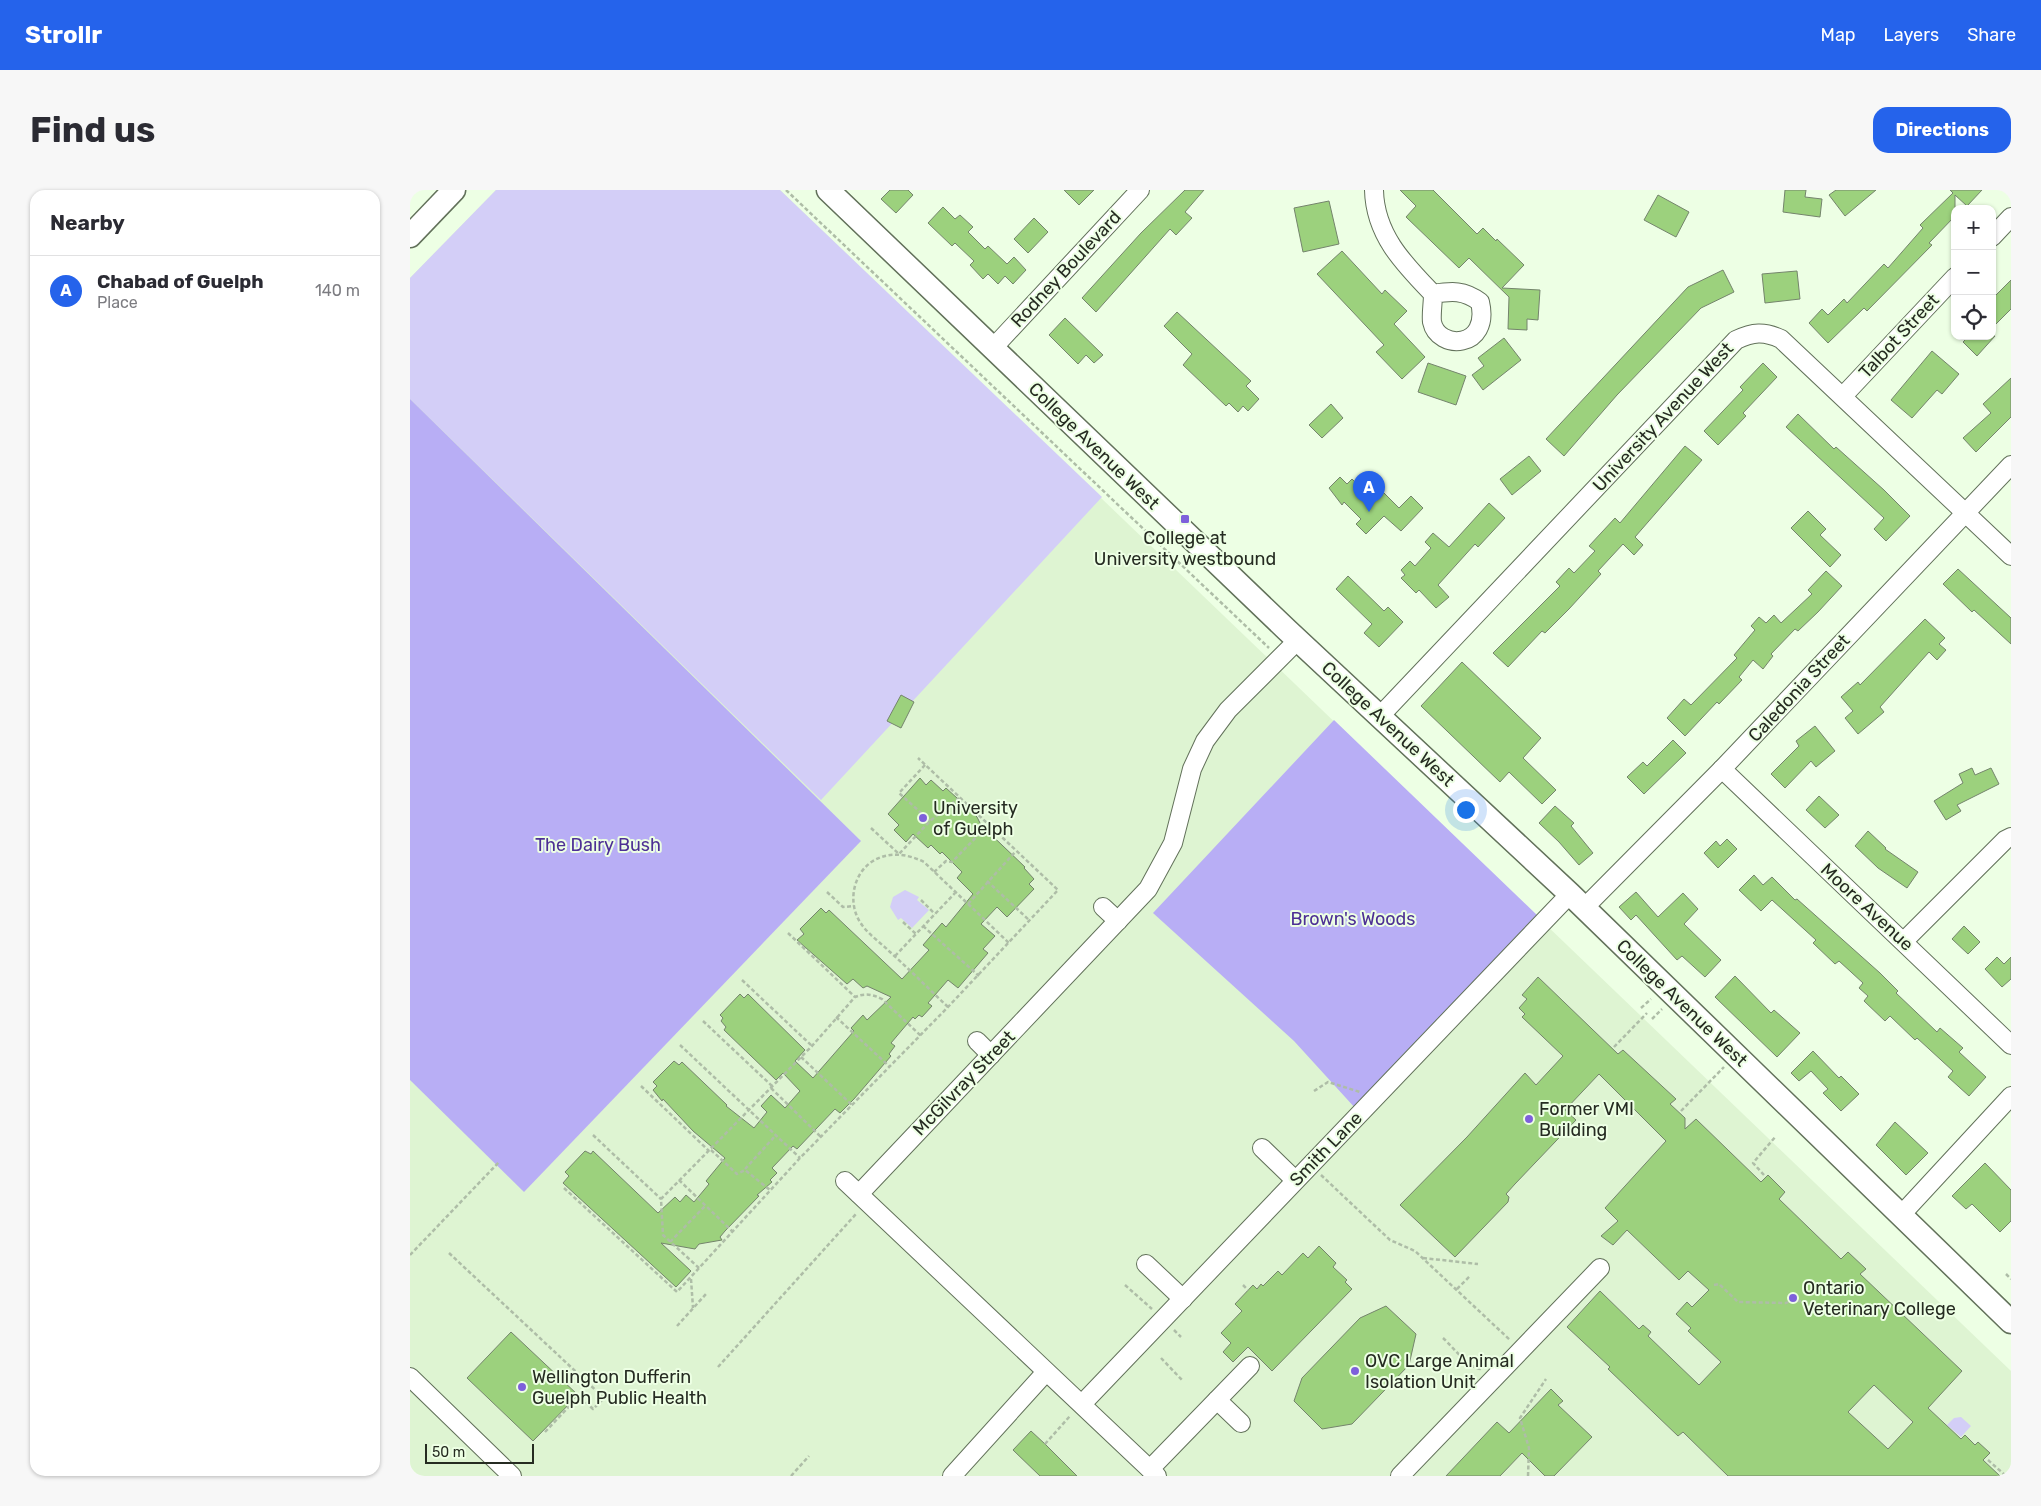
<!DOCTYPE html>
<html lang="en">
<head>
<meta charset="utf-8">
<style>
  :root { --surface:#fff; --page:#f7f7f7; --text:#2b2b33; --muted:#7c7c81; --line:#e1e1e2; --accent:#2563eb }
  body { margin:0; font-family:Rubik,sans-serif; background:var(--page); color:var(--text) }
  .controls { position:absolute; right:15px; top:15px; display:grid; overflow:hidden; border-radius:10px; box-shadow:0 1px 4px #0004 }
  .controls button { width:45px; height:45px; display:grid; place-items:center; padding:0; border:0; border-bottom:1px solid var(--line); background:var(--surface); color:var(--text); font:25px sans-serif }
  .scale { position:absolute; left:15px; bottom:12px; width:109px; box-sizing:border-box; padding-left:5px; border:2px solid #252b21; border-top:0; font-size:14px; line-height:18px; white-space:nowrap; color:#252b21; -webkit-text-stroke:4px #edffe4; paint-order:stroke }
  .you { position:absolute; left:1055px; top:619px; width:18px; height:18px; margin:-12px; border:4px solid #fff; border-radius:50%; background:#1a73e8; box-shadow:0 0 0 8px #1a73e833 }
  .badge { display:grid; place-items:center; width:32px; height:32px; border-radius:50%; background:var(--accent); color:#fff; font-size:16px; font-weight:700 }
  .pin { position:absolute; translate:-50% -41px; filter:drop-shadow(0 1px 2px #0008) }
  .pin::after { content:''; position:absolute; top:26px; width:18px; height:15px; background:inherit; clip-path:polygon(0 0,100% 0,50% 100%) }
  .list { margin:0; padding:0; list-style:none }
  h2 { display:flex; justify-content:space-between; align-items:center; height:65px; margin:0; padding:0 20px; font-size:21px }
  h2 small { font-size:16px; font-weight:400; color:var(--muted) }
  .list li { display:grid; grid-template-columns:32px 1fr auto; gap:15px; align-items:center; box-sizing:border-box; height:70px; padding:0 20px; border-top:1px solid var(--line) }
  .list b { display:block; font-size:19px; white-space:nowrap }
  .list p { margin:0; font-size:16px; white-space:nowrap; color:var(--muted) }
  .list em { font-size:16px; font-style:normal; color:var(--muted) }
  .icon { flex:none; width:28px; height:28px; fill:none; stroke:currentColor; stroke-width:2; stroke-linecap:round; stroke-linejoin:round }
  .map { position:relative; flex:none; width:1601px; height:1286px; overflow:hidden; border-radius:15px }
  header { display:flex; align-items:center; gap:30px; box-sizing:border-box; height:70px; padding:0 25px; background:var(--accent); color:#fff }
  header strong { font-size:24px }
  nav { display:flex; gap:28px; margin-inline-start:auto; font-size:18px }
  .intro { display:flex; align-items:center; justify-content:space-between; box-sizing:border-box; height:120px; padding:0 30px }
  h1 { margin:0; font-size:35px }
  .button { padding:12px 22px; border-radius:15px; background:var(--accent); color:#fff; font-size:18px; font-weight:700 }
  main { display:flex; gap:30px; padding:0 30px }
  aside { flex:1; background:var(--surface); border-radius:15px; box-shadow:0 1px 4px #0004 }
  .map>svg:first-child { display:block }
  .built { fill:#def4d2 }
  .green { fill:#d3cef7 }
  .forest { fill:#b8aef5 }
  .building { fill:#9cd17d; stroke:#74846c; fill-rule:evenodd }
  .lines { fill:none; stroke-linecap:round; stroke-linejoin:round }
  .minor-casing { stroke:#62715a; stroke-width:20 }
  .major-casing { stroke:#62715a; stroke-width:25 }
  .path { stroke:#aebda7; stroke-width:2.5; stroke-dasharray:4 2.5; stroke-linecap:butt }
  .minor { stroke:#fff; stroke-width:18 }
  .major { stroke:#fff; stroke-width:22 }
  .poi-dot { fill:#7e60db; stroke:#edffe4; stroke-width:2 }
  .labels { text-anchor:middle; stroke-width:4; stroke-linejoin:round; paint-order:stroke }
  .street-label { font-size:18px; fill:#252b21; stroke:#edffe4 }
  .poi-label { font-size:18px; fill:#252b21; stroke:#edffe4; text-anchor:start }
  .park-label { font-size:18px; fill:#4d3094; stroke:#edffe4 }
</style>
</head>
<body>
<header>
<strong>Strollr</strong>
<nav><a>Map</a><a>Layers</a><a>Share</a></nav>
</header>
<div class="intro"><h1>Find us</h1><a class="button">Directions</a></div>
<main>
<aside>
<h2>Nearby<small></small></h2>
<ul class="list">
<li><span class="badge">A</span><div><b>Chabad of Guelph</b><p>Place</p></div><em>140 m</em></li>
</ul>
</aside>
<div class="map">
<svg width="1601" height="1286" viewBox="0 0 1601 1286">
  <rect width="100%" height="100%" fill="#edffe4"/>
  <path class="built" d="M86,0H370L1601,1181V1286H0V88Z"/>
  <g class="green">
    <path d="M86,0H370L692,307L411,610L0,209V88Z"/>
    <path d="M495,700L509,707L507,710L519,720L502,738L491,728L488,730L480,717L483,707Z"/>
    <path d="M1551,1227L1561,1236L1551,1247L1537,1235L1544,1228Z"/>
  </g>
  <g class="forest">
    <path d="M0,209L451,651L114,1002L0,890Z"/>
    <path d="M924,530L1128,726L946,919L884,851L743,723Z"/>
  </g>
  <g class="building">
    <path d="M480,0H498L503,5L486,23L471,9Z"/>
    <path d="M654,0H684L669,15Z"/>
    <path d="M775,0H794L775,22L782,28L766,45L760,39L686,122L672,108L731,43Z"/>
    <path d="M990,0H1023L1067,44L1073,38L1086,51L1087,49L1114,75L1092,98L1130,100L1128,130L1117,129V140L1098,139L1099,107L1059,68L1049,78L996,27L1006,16Z"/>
    <path d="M1375,0H1396L1395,7L1412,9L1410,27L1373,22Z"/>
    <path d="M1426,0H1466L1435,26L1419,5Z"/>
    <path d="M1540,0H1572L1557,16L1545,5V26L1519,53L1522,55L1457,121L1454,118L1418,153L1399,133L1412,119L1418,125L1434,109L1437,113L1474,74L1478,78L1513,38L1510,35L1543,3Z"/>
    <path d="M1248,5L1279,22L1266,47L1234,30Z"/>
    <path d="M919,11L929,54L893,62L884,18Z"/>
    <path d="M533,17L545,29L550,25L563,37L558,42L575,59L578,56L597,74L604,67L616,80L603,94L595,86L588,94L578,84L573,89L560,75L564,71L545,53L542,56L518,33Z"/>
    <path d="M624,28L638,42L618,63L604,49Z"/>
    <path d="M932,61L972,104L975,100L997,121L984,134L1015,167L992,189L966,162L974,155L907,84Z"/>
    <path d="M1313,80L1324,102L1291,118L1207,205L1154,266L1136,249L1278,97Z"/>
    <path d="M1387,81L1390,109L1355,113L1352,84Z"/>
    <path d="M1601,90V119L1582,138V109Z"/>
    <path d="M767,122L841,191L836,196L849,209L838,221L833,216L828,222L819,213L816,216L773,175L782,164L754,136Z"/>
    <path d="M655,128L693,165L684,173L676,165L668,174L639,145Z"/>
    <path d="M1559,146H1585L1567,166L1553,152Z"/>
    <path d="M1094,148L1111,170L1073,200L1062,185L1074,176L1068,168Z"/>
    <path d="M1522,161L1549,184L1532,204L1527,200L1502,228L1481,210Z"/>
    <path d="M1018,173L1056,186L1046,215L1008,202Z"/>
    <path d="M1353,173L1367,187L1333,223L1336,226L1308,255L1294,241L1333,200L1330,197Z"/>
    <path d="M1601,188V227L1566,262L1553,248L1581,223L1573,214Z"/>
    <path d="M921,214L933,228L912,248L899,235Z"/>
    <path d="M1388,224L1424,259L1426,257L1474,300L1500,326L1476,351L1464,339L1474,328L1376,237Z"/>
    <path d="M1275,256L1292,270L1225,347L1233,355L1224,365L1213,354L1188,381L1191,384L1159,419L1135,443L1132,441L1098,477L1083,463L1150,396L1146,392L1159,378L1164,383L1185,361L1179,356L1205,328L1210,333Z"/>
    <path d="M1119,266L1131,281L1102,305L1090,289Z"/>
    <path d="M930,287L937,294L942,289L948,295L951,291L964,303L969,298L989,318L1001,306L1013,318L991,341L974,326L956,344L946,334L951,329L934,312L932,315L919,298Z"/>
    <path d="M1079,313L1095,328L1068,357L1065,354L1028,395L1039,407L1026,418L1009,400L1006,403L991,388L995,385L991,380L1000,371L1005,376L1021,358L1015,352L1023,343L1039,357Z"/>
    <path d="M1398,321L1416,339L1410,345L1431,365L1420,377L1381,338Z"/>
    <path d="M1548,379L1601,428V454L1564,420L1562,422L1533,394Z"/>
    <path d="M1416,381L1432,396L1408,422L1388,441L1385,439L1361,464L1363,466L1353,479L1343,470L1329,487L1332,490L1309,514L1307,512L1275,546L1257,528L1274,509L1281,515L1327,468L1324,465L1345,440L1341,436L1349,427L1356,433L1364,425L1371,433L1402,404L1398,400Z"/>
    <path d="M938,386L974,421L978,417L993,432L969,457L954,443L962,434L926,399Z"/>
    <path d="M1515,429L1535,448L1529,454L1536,460L1527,470L1519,462L1470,517L1474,522L1448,544L1435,528L1443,521L1431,507L1448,492L1450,495Z"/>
    <path d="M1052,472L1131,548L1113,568L1146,600L1132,614L1099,582L1090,592L1011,516Z"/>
    <path d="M491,505L504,512L491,538L477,531Z"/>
    <path d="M1405,536L1425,561L1406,577L1401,571L1375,598L1361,584L1389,556L1386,551Z"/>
    <path d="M1263,550L1276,563L1234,604L1217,587L1233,572L1237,576Z"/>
    <path d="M1562,578L1565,585L1581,578L1589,594L1547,615L1551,621L1536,630L1524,611L1553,593L1549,584Z"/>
    <path d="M510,588L516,595L521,590L533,601L536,598L558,618L567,627L571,635L615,677L614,678L624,689L619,694L624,699L597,727L587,717L571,734L585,746L573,759L578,763L548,798L538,790L518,813L522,816L512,827L509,825L505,829L503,827L481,853L485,856L479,864L481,866L444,909L430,923L425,919L387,959L383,956L362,978L367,983L360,990L362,992L347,1005L349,1006L315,1041L310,1047L312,1050L289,1054L285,1059L251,1053L281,1081L266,1097L153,993L159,986L155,982L175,961L181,964L183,961L248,1023L265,1007L270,1012L276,1005L284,1012L299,994L296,991L315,968L283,941L253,909L252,911L243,900L247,896L243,892L264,871L269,875L272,872L317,915L316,916L344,938L357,922L351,916L361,905L375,918L390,901L373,883L366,890L314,840L316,837L311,831L313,828L310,825L330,804L334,808L338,804L395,860L385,871L403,888L444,841L441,838L453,825L457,830L481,807L457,796L453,798L443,789L437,794L387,750L394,744L390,739L411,718L416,723L419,720L492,789L519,760L513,755L532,733L536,737L563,704L547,688L552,682L532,662L530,664L521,655L518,658L503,644L496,652L484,640L489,635L478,624Z"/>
    <path d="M1409,606L1429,625L1415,638L1396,620Z"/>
    <path d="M1145,616L1164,633L1161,636L1183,663L1169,675L1149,652L1129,633Z"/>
    <path d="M1458,641L1476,658L1475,659L1508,682L1497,698L1468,678L1445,656Z"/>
    <path d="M1317,649L1327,659L1308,678L1294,663L1306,651L1310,656Z"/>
    <path d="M1344,685L1353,695L1362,687L1385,710L1387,709L1470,783L1488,801L1486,803L1527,842L1530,838L1553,858L1549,862L1576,887L1559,906L1538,887L1543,881L1507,848L1505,850L1480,826L1475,831L1454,811L1458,806L1449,798L1453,793L1429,771L1425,774L1403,753L1406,750L1362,710L1351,721L1329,700Z"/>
    <path d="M1226,702L1248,727L1273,703L1288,719L1274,734L1311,770L1295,787L1272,766L1267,770L1226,725L1221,730L1209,717Z"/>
    <path d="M1554,736L1570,752L1558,764L1542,749Z"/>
    <path d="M1587,767L1594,774L1601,767V789L1592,797L1575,779Z"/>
    <path d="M1325,786L1361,823L1364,820L1390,843L1367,867L1305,807Z"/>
    <path d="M1128,787L1208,864L1213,860L1266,909L1260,914L1275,928V939L1286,929L1351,992L1358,985L1375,1002L1369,1009L1431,1069L1438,1062L1456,1079L1450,1084L1552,1181L1518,1218L1551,1249L1555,1245L1565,1255L1568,1252L1580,1263L1573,1270L1590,1286H1318L1273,1242L1268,1246L1198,1179L1200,1177L1157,1137L1190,1101L1229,1139L1233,1135L1241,1142L1238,1146L1289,1195L1311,1172L1278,1141L1281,1138L1266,1124L1277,1112L1282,1117L1299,1100L1278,1081L1269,1090L1217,1040L1203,1055L1191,1046L1208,1031L1195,1018L1256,951L1189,884L1155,920L1166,930L1105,994L1096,1004L1099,1007L1098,1012L1045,1067L990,1015L1057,947L1115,883L1126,895L1153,866L1112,827L1115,824L1109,818L1117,809L1112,805ZM1464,1195L1503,1232L1478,1259L1438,1222Z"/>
    <path d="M1403,861L1429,888L1431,886L1449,904L1431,921L1413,903L1418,899L1401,881L1389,891L1381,883Z"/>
    <path d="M1485,932L1518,963L1496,985L1466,955Z"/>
    <path d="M1575,973L1601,1000V1031L1590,1042L1562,1014L1556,1019L1542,1006Z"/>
    <path d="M909,1056L926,1073L923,1077L937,1090L935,1092L942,1099L862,1181L838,1157L823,1172L813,1162L821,1153L811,1143L832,1121L825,1114L843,1095L847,1099L851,1094L853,1096L868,1081L872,1085L893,1063L898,1068Z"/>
    <path d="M976,1116L1006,1144L999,1175L942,1234L912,1239L884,1211L892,1188L950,1128Z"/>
    <path d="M101,1142L168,1205L123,1251L57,1188Z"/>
    <path d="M1141,1199L1153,1211L1148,1215L1182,1247L1144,1286H1135L1112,1263L1090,1286H1036L1087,1232L1099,1243Z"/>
    <path d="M621,1241L635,1254L667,1286H630L603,1260Z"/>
  </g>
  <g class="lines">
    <g class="minor-casing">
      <g id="minor">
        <path d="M964,0C965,45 994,74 1023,104C1023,113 1021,124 1022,132C1028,161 1081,159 1070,112C1054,100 1042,101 1023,104"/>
        <path d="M1582,47L1601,27"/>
        <path d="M582,159L730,0"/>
        <path d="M1433,206L1545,87"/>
        <path d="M970,526L1326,150C1343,142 1354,141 1371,149L1601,366"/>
        <path d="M1312,579L1601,855"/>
        <path d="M693,717L708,731"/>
        <path d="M1174,718L1312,579L1601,275"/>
        <path d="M1494,751L1595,650L1601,647"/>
        <path d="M567,851L581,865"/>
        <path d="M852,958L885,990"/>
        <path d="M435,991L747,1286"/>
        <path d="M449,1004L738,699L763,653L782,579L795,551L818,520L888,450"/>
        <path d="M1491,1025L1601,906"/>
        <path d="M736,1074L773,1109"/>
        <path d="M0,1187L102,1286"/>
        <path d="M807,1210L831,1233"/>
        <path d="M672,1214L1160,704"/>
        <path d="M740,1279L840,1176"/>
        <path d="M542,1286L636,1182"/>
        <path d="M990,1286L1190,1078"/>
      </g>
    </g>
    <g class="major-casing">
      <g id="major">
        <path d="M418,0L877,440L1160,704L1601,1132"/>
        <path d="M0,46L44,0"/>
      </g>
    </g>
    <g class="path">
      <path d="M376,0L859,458"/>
      <path d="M515,575L489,603L520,631"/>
      <path d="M461,638L489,664L520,631L549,608"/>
      <path d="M524,682L536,671L542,672L579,634"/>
      <path d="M577,691L619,730"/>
      <path d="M417,702L433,717L444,716"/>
      <path d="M511,710L525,724"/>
      <path d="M558,714L606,661"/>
      <path d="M493,732L506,744"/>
      <path d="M513,736L569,786"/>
      <path d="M378,743L445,807"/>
      <path d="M485,766L545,703"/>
      <path d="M332,790L402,856"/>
      <path d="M538,817C519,799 500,780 480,762C471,753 459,745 452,735C437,715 442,684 463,671C479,661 498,664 514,672L599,753"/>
      <path d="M1231,818L1241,809"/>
      <path d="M426,827L480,877"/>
      <path d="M1242,829L1252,819"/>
      <path d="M293,831L362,896"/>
      <path d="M270,855L390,968"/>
      <path d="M1204,857L1237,823"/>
      <path d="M391,867L442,915"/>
      <path d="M231,896L299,961"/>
      <path d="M361,898L411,947"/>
      <path d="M904,901L918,892L950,902"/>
      <path d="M1271,921L1314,877"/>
      <path d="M183,945L251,1009"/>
      <path d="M301,960L327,984L335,980L360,1000"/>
      <path d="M335,979L366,945"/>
      <path d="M911,985L980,1050L1005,1061L1100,1150"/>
      <path d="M1354,985L1343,973L1366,946"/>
      <path d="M269,990L322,1041"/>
      <path d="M154,998L267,1102L390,968L538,817L648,700L508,568"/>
      <path d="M260,1052L295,1016"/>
      <path d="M39,1063L194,1208L183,1219L169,1206L135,1242"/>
      <path d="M0,1065L89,972"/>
      <path d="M1013,1068L1068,1074"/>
      <path d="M289,1078L253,1045L251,1009L402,856L445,807C455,803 462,804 472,809L511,846"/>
      <path d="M1596,1084L1601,1089"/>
      <path d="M281,1089L283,1118"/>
      <path d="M715,1095L742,1119"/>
      <path d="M833,1095L838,1100"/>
      <path d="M1304,1095L1309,1094L1328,1112L1376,1113L1382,1110L1402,1113"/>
      <path d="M1047,1099L1060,1086"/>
      <path d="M267,1136L296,1104"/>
      <path d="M764,1140L771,1147"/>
      <path d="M1033,1148C1043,1157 1059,1179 1072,1179"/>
      <path d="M751,1168L772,1190"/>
      <path d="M308,1177L446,1024"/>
      <path d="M635,1254L660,1226"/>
      <path d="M1578,1270L1596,1286"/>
      <path d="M381,1286L399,1266"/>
      <path d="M1118,1286L1119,1258L1110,1228L1136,1189"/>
    </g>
    <use href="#minor" class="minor"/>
    <use href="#major" class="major"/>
  </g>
  <g class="poi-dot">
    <rect x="770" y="324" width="10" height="10" rx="2.5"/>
    <circle cx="513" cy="628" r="5"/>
    <circle cx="1119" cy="929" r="5"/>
    <circle cx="1383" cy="1108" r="5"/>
    <circle cx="945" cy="1181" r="5"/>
    <circle cx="112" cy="1197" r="5"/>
  </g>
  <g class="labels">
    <g class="street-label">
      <text transform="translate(656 79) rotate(-47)" y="6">Rodney Boulevard</text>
      <text transform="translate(1489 146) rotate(-47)" y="6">Talbot Street</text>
      <text transform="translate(1253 227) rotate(-47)" y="6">University Avenue West</text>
      <text transform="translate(684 256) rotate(44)" y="6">College Avenue West</text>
      <text transform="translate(1389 498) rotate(-47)" y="6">Caledonia Street</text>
      <text transform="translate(978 534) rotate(43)" y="6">College Avenue West</text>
      <text transform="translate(1457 717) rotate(43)" y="6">Moore Avenue</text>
      <text transform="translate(1272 813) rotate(44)" y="6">College Avenue West</text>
      <text transform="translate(554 893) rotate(-46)" y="6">McGilvray Street</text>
      <text transform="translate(916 959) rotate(-46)" y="6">Smith Lane</text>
    </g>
    <g class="poi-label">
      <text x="775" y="354" text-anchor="middle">College at<tspan x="775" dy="21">University westbound</tspan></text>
      <text x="523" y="624">University<tspan x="523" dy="21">of Guelph</tspan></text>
      <text x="1129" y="925">Former VMI<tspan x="1129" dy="21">Building</tspan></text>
      <text x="1393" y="1104">Ontario<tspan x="1393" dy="21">Veterinary College</tspan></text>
      <text x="955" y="1177">OVC Large Animal<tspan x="955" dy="21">Isolation Unit</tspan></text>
      <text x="122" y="1193">Wellington Dufferin<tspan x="122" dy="21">Guelph Public Health</tspan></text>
    </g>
    <g class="park-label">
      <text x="188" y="661">The Dairy Bush</text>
      <text x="943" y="735">Brown's Woods</text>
    </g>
  </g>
</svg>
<div class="controls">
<button>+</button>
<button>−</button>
<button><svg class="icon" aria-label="locate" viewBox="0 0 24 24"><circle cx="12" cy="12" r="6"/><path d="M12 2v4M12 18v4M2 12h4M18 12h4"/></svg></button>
</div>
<div class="scale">50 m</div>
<div class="you"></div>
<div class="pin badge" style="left:959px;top:322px">A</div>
</div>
</main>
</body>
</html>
